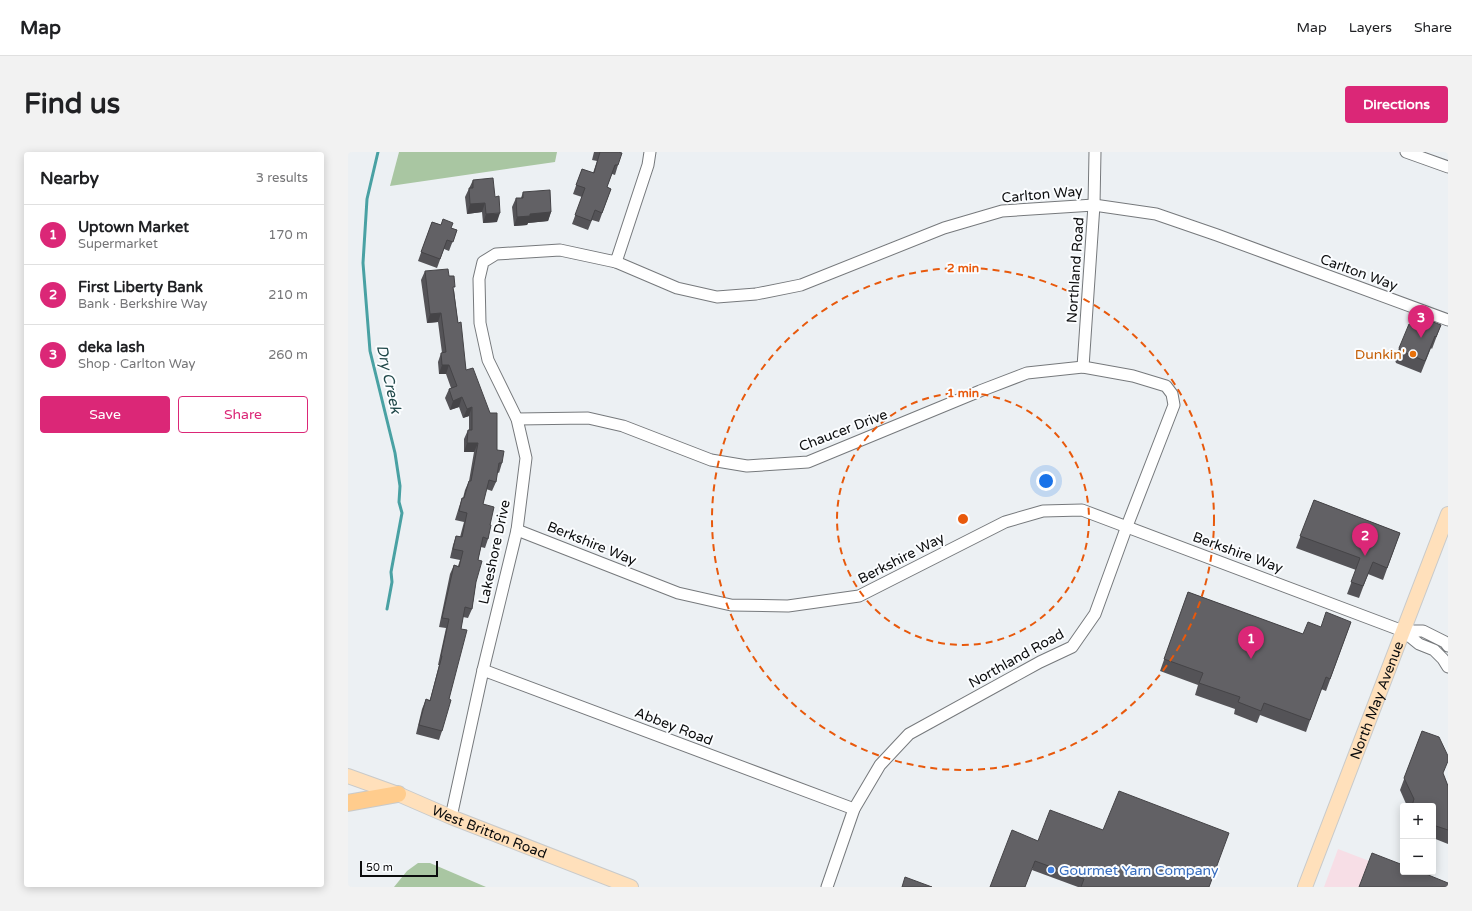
<!DOCTYPE html>
<html lang="en">
<head>
<meta charset="utf-8">
<style>
  :root { --surface:#fff; --page:#f2f2f2; --text:#202124; --muted:#757577; --line:#e0e0e0; --accent:#db2777 }
  body { margin:0; font-family:"Varela Round",sans-serif; background:var(--page); color:var(--text) }
  .controls { position:absolute; right:12px; bottom:12px; display:grid; overflow:hidden; border-radius:4px; box-shadow:0 2px 10px #0003 }
  .controls button { width:36px; height:36px; display:grid; place-items:center; padding:0; border:0; border-bottom:1px solid var(--line); background:var(--surface); color:var(--text); font:20px sans-serif }
  .scale { position:absolute; left:12px; bottom:10px; width:78px; box-sizing:border-box; padding-left:4px; border:2px solid #0b0c0d; border-top:0; font-size:11px; line-height:14px; white-space:nowrap; color:#0b0c0d; -webkit-text-stroke:3px #fbfdff; paint-order:stroke }
  .you { position:absolute; left:698px; top:329px; width:14px; height:14px; margin:-10px; border:3px solid #fff; border-radius:50%; background:#1a73e8; box-shadow:0 0 0 6px #1a73e833 }
  .badge { display:grid; place-items:center; width:26px; height:26px; border-radius:50%; background:var(--accent); color:#fff; font-size:13px; font-weight:700 }
  .pin { position:absolute; translate:-50% -33px; filter:drop-shadow(0 1px 2px #0008) }
  .pin::after { content:''; position:absolute; top:21px; width:14px; height:12px; background:inherit; clip-path:polygon(0 0,100% 0,50% 100%) }
  .list { margin:0; padding:0; list-style:none }
  h2 { display:flex; justify-content:space-between; align-items:center; height:52px; margin:0; padding:0 16px; font-size:17px }
  h2 small { font-size:13px; font-weight:400; color:var(--muted) }
  .list li { display:grid; grid-template-columns:26px 1fr auto; gap:12px; align-items:center; box-sizing:border-box; height:60px; padding:0 16px; border-top:1px solid var(--line) }
  .list b { display:block; font-size:15px; white-space:nowrap }
  .list p { margin:0; font-size:13px; white-space:nowrap; color:var(--muted) }
  .list em { font-size:13px; font-style:normal; color:var(--muted) }
  .actions { display:flex; gap:8px; padding:12px 16px }
  .actions a { flex:1; padding:9px 0; border:1px solid var(--accent); border-radius:4px; text-align:center; font-size:14px; color:var(--accent) }
  .actions .main { background:var(--accent); color:#fff }
  .map { position:relative; flex:none; width:1100px; height:735px; overflow:hidden; border-radius:4px }
  header { display:flex; align-items:center; gap:24px; box-sizing:border-box; height:56px; padding:0 20px; background:var(--surface); border-bottom:1px solid var(--line) }
  header strong { font-size:19px }
  nav { display:flex; gap:22px; margin-inline-start:auto; font-size:14px }
  .intro { display:flex; align-items:center; justify-content:space-between; box-sizing:border-box; height:96px; padding:0 24px }
  h1 { margin:0; font-size:28px }
  .button { padding:10px 18px; border-radius:4px; background:var(--accent); color:#fff; font-size:14px; font-weight:700 }
  main { display:flex; gap:24px; padding:0 24px }
  aside { flex:1; background:var(--surface); border-radius:4px; box-shadow:0 2px 10px #0003 }
  .map>svg:first-child { display:block }
  .commercial { fill:#f7dee6 }
  .green { fill:#a9c6a2 }
  .lines { fill:none; stroke-linecap:round; stroke-linejoin:round }
  .stream { stroke:#49a1a3; stroke-width:3 }
  .minor-casing { stroke:#76797c; stroke-width:13 }
  .major-casing { stroke:#c9caca; stroke-width:16 }
  .highway-casing { stroke:#c9caca; stroke-width:18 }
  .minor { stroke:#fff; stroke-width:11 }
  .major { stroke:#ffe0bb; stroke-width:14 }
  .highway { stroke:#ffcc8d; stroke-width:16 }
  .wall { fill:#545357 }
  .shaded-wall { fill:#454447 }
  .building { fill:#626165; stroke:#454447 }
  .ring { fill:none; stroke:#e8590c; stroke-width:2; stroke-dasharray:7 5 }
  .food-dot { fill:#e8710a; stroke:#fbfdff; stroke-width:1.5 }
  .shop-dot { fill:#3f7fe0; stroke:#fbfdff; stroke-width:1.5 }
  .labels { text-anchor:middle; stroke-width:4; stroke-linejoin:round; paint-order:stroke }
  .street-label { font-size:14px; fill:#0b0c0d; stroke:#fbfdff }
  .food-label { font-size:14px; fill:#c56008; stroke:#fbfdff; text-anchor:end }
  .shop-label { font-size:14px; fill:#366cbe; stroke:#fbfdff; text-anchor:start }
  .water-label { font-size:15px; font-style:italic; fill:#21494a; stroke:#fbfdff }
  .centre { fill:#e8590c; stroke:#fbfdff; stroke-width:2 }
  .ring-label { font-size:12px; text-anchor:middle; font-weight:bold; fill:#e8590c; stroke:#fbfdff; stroke-width:4; stroke-linejoin:round; paint-order:stroke }
</style>
</head>
<body>
<header>
<strong>Map</strong>
<nav><a>Map</a><a>Layers</a><a>Share</a></nav>
</header>
<div class="intro"><h1>Find us</h1><a class="button">Directions</a></div>
<main>
<aside>
<h2>Nearby<small>3 results</small></h2>
<ul class="list">
<li><span class="badge">1</span><div><b>Uptown Market</b><p>Supermarket</p></div><em>170 m</em></li>
<li><span class="badge">2</span><div><b>First Liberty Bank</b><p>Bank · Berkshire Way</p></div><em>210 m</em></li>
<li><span class="badge">3</span><div><b>deka lash</b><p>Shop · Carlton Way</p></div><em>260 m</em></li>
</ul>
<div class="actions"><a class="main">Save</a><a>Share</a></div>
</aside>
<div class="map">
<svg width="1100" height="735" viewBox="0 0 1100 735">
  <rect width="100%" height="100%" fill="#ecf0f3"/>
  <path class="commercial" d="M990,697L1089,735H976Z"/>
  <g class="green">
    <path d="M51,0H209L207,10L42,34Z"/>
    <path d="M70,711H82L138,735H46L59,719Z"/>
  </g>
  <g class="lines">
    <path class="stream" d="M30,0L19,47L15,111L22,199L47,301L52,334L51,350L54,361L43,420L44,430L39,457"/>
    <g class="minor-casing">
      <g id="minor">
        <path d="M1058,0L1100,15"/>
        <path d="M268,110L329,136L369,145L408,142L453,133L596,76L654,59L746,53L808,62L869,83L1100,168"/>
        <path d="M735,215L746,53L747,0"/>
        <path d="M169,267L240,266L275,274L363,308L399,314L460,310L632,239L679,221L735,215L785,224L818,234L824,242L826,253L779,374L747,462L724,495L692,510L561,582L532,613L506,657L479,735"/>
        <path d="M169,378L330,441L383,453L440,454L511,444L657,370L695,359L734,358L1055,479"/>
        <path d="M1100,494L1097,490L1075,479H1055L1071,492L1086,498L1095,507L1100,515"/>
        <path d="M135,518L506,657"/>
        <path d="M103,665L135,518L169,378L178,306L169,267L140,208L132,171L131,127L135,110L148,102L212,98L268,110L300,13L302,0"/>
      </g>
    </g>
    <g class="major-casing">
      <g id="major">
        <path id="s1" d="M0,624L50,642L103,665L283,735"/>
        <path id="s2" d="M957,735L1100,362"/>
      </g>
    </g>
    <g class="highway-casing">
      <path id="highway" d="M0,651L50,642"/>
    </g>
    <use href="#minor" class="minor"/>
    <use href="#major" class="major"/>
    <use href="#highway" class="highway"/>
  </g>
  <g class="wall">
    <path d="M246,0H270V13L267,23L264,22L259,35L263,37L251,70L244,68L240,78L224,72L234,45L225,42L234,17L245,21L249,9L244,8Z"/>
    <path d="M125,28L149,70L135,71L134,60L119,62L117,45Z"/>
    <path d="M175,40L203,60L200,69L180,71L179,73L166,74L164,55L168,46H173Z"/>
    <path d="M84,70L109,78L101,99L96,97L89,116L70,109Z"/>
    <path d="M77,119L106,138L110,171L118,218L154,311L151,321L149,320L148,330L144,339L138,337L135,352L142,373L140,387L137,396L133,395L130,408L128,430L124,457L120,466L115,465L101,547L94,579L91,588L68,582L74,557L78,547L82,548L91,513H90L98,476L91,475L102,422L106,413L110,414L112,408L102,406L105,393L108,384L112,385L116,370L107,368L111,355L114,346H115L117,338L121,329L126,300H116V287L120,278H121V264L115,266L111,255L102,258L97,246L101,237L103,236L98,222H91L90,210L93,201H94L90,170L79,171L73,128Z"/>
    <path d="M1093,173L1084,197L1083,196L1073,221L1048,211L1047,208L1051,196Z"/>
    <path d="M966,348L1052,381L1035,428L1020,422L1011,446L999,442L1008,418L948,396Z"/>
    <path d="M840,440L955,482L973,475L1003,470L978,539L973,537L958,580L912,563L909,571L886,562L887,557L847,543L850,533L812,519Z"/>
    <path d="M1074,579L1095,622L1100,634V692L1085,686V654H1059L1052,638Z"/>
    <path d="M690,689L861,735H730L684,718Z"/>
  </g>
  <g class="shaded-wall">
    <path d="M137,51L134,60L119,62L122,52Z"/>
    <path d="M203,60L200,69L180,71L179,73L166,74L169,65L182,62Z"/>
    <path d="M152,61L149,70L135,71L138,62Z"/>
    <path d="M93,161L90,170L79,171L82,162Z"/>
    <path d="M94,213H101L98,222H91Z"/>
    <path d="M114,245L111,255L102,258L105,249Z"/>
    <path d="M124,255L121,264L115,266L119,257Z"/>
    <path d="M119,291H130L126,300H116Z"/>
  </g>
  <g class="building">
    <path d="M252,0H270L274,1L270,13H267L259,35L263,37L254,61L247,58L243,69L227,63L237,36L228,33L234,17L246,21Z"/>
    <path d="M145,26L147,45L151,44L152,61L138,62L137,51L122,52L121,36H125V28Z"/>
    <path d="M202,38L203,60L182,62V64L169,65L168,46H175V40Z"/>
    <path d="M95,67L105,71L103,76L109,78L105,90L99,88L92,107L73,100L84,70L93,73Z"/>
    <path d="M100,117L101,124H106L107,135H105L110,171L113,170L118,218L125,216L142,261H149V298L156,299L154,311H151L148,330L141,328L135,352L146,355L142,373H143L140,387L135,385L130,408L134,409L128,430L124,457L117,455L113,477L119,478L101,547L103,548L94,579L71,573L78,547L82,549L94,504H93L101,467L94,466L106,413L111,415L115,399L105,397L108,384L114,385L119,361L111,359L114,346H116L121,329H123L130,291H119L120,278H124V255L119,257L114,245L105,249L101,237L109,234L101,213H94L93,201L98,200L93,161L82,162L77,119Z"/>
    <path d="M1070,164L1093,173L1088,185L1087,184L1077,209L1053,199L1051,196L1061,172L1063,173L1065,166Z"/>
    <path d="M966,348L1052,381L1039,416L1025,410L1015,434L1003,430L1012,406L952,384Z"/>
    <path d="M840,440L955,482L960,470L973,475L978,460L1003,470L982,527L978,525L962,568L916,551L913,559L890,550L892,545L851,531L855,521L816,507Z"/>
    <path d="M1074,579L1091,585L1100,604V609L1095,621L1100,634V678L1085,673V654H1064L1066,647L1056,626Z"/>
    <path d="M771,639L881,681L861,735H733L736,727L687,709L677,735H642L664,678L690,689L702,658L755,678Z"/>
    <path d="M1024,701L1055,713V720H1073L1100,731V735H1011Z"/>
    <path d="M557,725L584,735H554Z"/>
  </g>
  <g class="ring">
    <circle cx="615" cy="367" r="126"/>
    <circle cx="615" cy="367" r="251"/>
  </g>
  <circle class="food-dot" cx="1065" cy="202" r="4"/>
  <circle class="shop-dot" cx="703" cy="718" r="4"/>
  <g class="labels">
    <g class="street-label">
      <text transform="translate(694 42) rotate(-5)" y="5">Carlton Way</text>
      <text transform="translate(727 118) rotate(-86)" y="5">Northland Road</text>
      <text transform="translate(1011 120) rotate(20)" y="5">Carlton Way</text>
      <text transform="translate(495 278) rotate(-21)" y="5">Chaucer Drive</text>
      <text transform="translate(244 391) rotate(22)" y="5">Berkshire Way</text>
      <text transform="translate(146 400) rotate(-78)" y="5">Lakeshore Drive</text>
      <text transform="translate(890 400) rotate(20)" y="5">Berkshire Way</text>
      <text transform="translate(553 406) rotate(-27)" y="5">Berkshire Way</text>
      <text transform="translate(668 506) rotate(-29)" y="5">Northland Road</text>
      <text dy="5" stroke="none"><textPath href="#s2" startOffset="200">North May Avenue</textPath></text>
      <text transform="translate(326 574) rotate(21)" y="5">Abbey Road</text>
      <text dy="5" stroke="none"><textPath href="#s1" startOffset="152">West Britton Road</textPath></text>
    </g>
    <g class="food-label">
      <text x="1057" y="207">Dunkin'</text>
    </g>
    <g class="shop-label">
      <text x="711" y="723">Gourmet Yarn Company</text>
    </g>
    <g class="water-label">
      <text transform="translate(41 227) rotate(78)" y="5">Dry Creek</text>
    </g>
  </g>
  <circle cx="615" cy="367" r="6" class="centre"/>
  <g class="ring-label">
    <text x="615" y="120">2 min</text>
    <text x="615" y="245">1 min</text>
  </g>
</svg>
<div class="controls">
<button>+</button>
<button>−</button>
</div>
<div class="scale">50 m</div>
<div class="you"></div>
<div class="pin badge" style="left:903px;top:507px">1</div>
<div class="pin badge" style="left:1017px;top:404px">2</div>
<div class="pin badge" style="left:1073px;top:186px">3</div>
</div>
</main>
</body>
</html>
